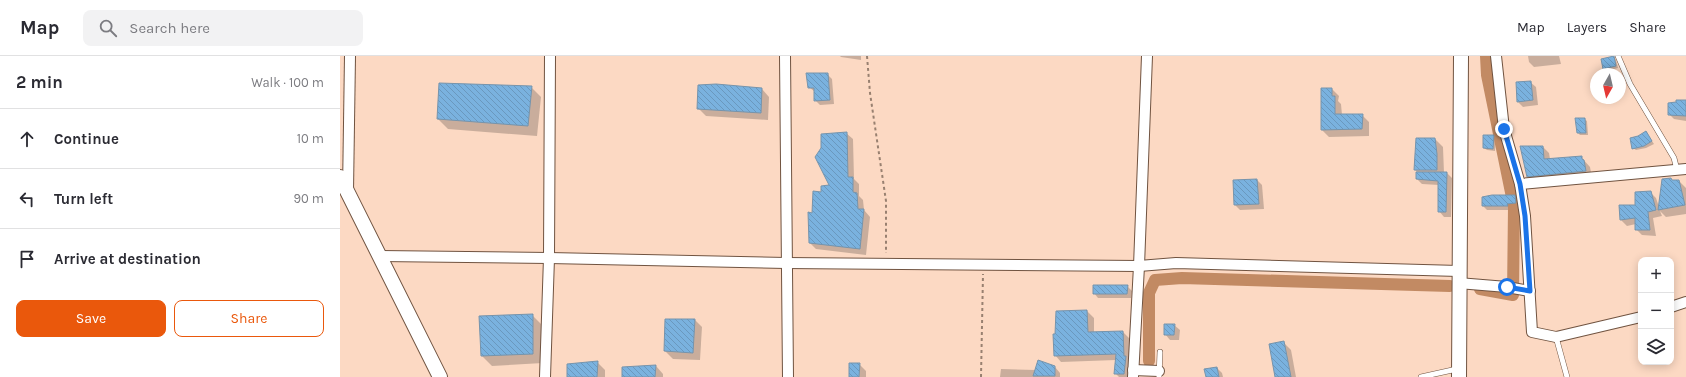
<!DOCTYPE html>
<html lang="en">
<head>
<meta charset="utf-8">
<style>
  :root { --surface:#fff; --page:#f2f2f3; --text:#2b2b33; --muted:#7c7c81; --line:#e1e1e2; --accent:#ea580c }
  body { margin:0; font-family:Karla,sans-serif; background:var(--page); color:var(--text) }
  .controls { position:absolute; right:12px; bottom:12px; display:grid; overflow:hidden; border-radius:8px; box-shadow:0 2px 10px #0003 }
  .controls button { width:36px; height:36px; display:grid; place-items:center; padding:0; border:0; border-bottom:1px solid var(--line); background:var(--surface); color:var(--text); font:20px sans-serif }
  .compass { position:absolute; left:1250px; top:12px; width:36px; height:36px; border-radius:50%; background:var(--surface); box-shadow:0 2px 10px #0003; rotate:188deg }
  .stop { position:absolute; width:12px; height:12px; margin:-9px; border:3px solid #1a73e8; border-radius:50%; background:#fff }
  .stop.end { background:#1a73e8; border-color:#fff; box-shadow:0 1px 4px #0008 }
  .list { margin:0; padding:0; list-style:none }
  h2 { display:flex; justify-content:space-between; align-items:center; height:52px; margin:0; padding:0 16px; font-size:17px }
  h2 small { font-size:13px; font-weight:400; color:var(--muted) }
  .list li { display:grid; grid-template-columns:26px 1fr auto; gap:12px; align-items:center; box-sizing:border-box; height:60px; padding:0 16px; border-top:1px solid var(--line) }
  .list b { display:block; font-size:15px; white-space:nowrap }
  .list em { font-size:13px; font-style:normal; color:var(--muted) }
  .actions { display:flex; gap:8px; padding:12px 16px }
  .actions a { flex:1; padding:9px 0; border:1px solid var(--accent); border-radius:8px; text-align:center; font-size:14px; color:var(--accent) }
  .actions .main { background:var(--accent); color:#fff }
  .icon { flex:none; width:22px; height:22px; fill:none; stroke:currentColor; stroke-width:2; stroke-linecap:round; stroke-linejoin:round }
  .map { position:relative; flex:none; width:1346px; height:321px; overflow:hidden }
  header { display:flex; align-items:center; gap:24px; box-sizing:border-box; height:56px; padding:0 20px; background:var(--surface); border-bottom:1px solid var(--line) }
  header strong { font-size:19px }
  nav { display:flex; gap:22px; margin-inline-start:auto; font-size:14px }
  .search { width:280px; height:36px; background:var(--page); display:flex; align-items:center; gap:10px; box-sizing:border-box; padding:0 14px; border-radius:8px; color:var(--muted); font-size:15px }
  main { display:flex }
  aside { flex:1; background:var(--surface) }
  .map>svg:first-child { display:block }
  .shadow { fill:#0003 }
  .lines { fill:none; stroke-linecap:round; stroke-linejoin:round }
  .canal { stroke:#c28a63; stroke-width:12 }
  .building { fill:url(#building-back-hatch); stroke:#7694ac }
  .lane-casing { stroke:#705340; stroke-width:6 }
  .street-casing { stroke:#705340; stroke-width:12 }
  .secondary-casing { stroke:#705340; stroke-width:16 }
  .path { stroke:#988070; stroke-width:2; stroke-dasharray:3 3; stroke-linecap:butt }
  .lane { stroke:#fff; stroke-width:5 }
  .street { stroke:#fff; stroke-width:10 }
  .secondary { stroke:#fff; stroke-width:14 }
  .route { stroke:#1a73e8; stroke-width:5 }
</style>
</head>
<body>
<header>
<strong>Map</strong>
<div class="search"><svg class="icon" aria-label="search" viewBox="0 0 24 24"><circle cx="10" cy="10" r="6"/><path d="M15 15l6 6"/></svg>Search here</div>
<nav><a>Map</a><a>Layers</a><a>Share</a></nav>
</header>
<main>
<aside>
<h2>2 min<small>Walk · 100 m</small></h2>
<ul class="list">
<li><svg class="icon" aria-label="ahead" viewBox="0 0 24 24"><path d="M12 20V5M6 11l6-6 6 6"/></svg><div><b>Continue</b></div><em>10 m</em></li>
<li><svg class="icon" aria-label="left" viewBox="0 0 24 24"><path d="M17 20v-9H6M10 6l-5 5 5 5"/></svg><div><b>Turn left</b></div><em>90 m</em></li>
<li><svg class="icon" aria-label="arrive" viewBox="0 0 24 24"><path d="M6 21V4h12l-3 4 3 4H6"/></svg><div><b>Arrive at destination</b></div></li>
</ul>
<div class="actions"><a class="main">Save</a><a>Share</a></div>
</aside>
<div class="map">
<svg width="1346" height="321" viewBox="0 0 1346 321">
  <defs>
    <pattern id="building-back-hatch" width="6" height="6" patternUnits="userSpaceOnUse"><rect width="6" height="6" fill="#7ab2df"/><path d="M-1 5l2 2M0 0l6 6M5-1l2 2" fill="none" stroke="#6a98be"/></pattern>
  </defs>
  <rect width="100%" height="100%" fill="#fcd9c3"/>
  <g class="shadow">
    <path d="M500,0H521V4L501,1Z"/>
    <path d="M1188,0H1219L1221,8L1194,11L1189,6Z"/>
    <path d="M1274,1L1276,4L1278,12L1266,15L1264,12Z"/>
    <path d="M487,18L492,23L494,48L480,49L475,44V36L469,31Z"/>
    <path d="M1190,26L1196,31L1198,49L1183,51L1178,46L1177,27Z"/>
    <path d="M191,31L201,41L197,80L108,73L98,63Z"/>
    <path d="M422,33L429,41L428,64L366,60L358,52Z"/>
    <path d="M992,33L999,40L998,45L1001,48L1002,59H1022L1029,66V80L989,81L982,74Z"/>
    <path d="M1346,45V65L1334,63L1329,58Z"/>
    <path d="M1244,63L1247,65L1248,79H1240L1238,77Z"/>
    <path d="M506,77L513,83L514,123L519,128V140L523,144L524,154L530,161L526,199L476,193L470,187L473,159L482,137L491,130Z"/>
    <path d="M1308,79L1314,88L1306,92L1296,94L1293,92Z"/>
    <path d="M1144,80H1154L1156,82L1155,95L1147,94L1144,92Z"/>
    <path d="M1095,83L1103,91L1104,117H1107L1112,122L1111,161H1104L1099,155V129L1082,128L1077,123V116L1075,114Z"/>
    <path d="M1203,91L1209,97L1210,103L1241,101L1250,111L1252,122L1194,127L1188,120Z"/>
    <path d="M917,124L922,129L924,153L900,154L895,149Z"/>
    <path d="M1333,125H1339L1346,132V158L1326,161L1320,155L1322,160L1313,162L1316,180L1302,179L1296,173V168L1287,170L1281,164L1310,136L1316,142L1319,151Z"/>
    <path d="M1175,140L1179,144L1180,151L1171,152V154H1147L1143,150Z"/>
    <path d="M787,230L792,235L791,242H758L754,237Z"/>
    <path d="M747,255L754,262V277L783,276L790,283L791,321H779L775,317L776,304L721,306L715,299L716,278Z"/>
    <path d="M192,259L202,269L203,307L152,310L142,300Z"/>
    <path d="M355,264L362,271L360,304L333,303L325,295Z"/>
    <path d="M834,269L840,274L839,284H830L825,278Z"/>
    <path d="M943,286L951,294L956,321H936Z"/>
    <path d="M257,306L265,314V321H228Z"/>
    <path d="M519,308L526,315V321H510Z"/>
    <path d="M316,310L323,318V321H283Z"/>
    <path d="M715,311L720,317V321H660L661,313L696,314Z"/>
    <path d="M877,312L882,317L883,321H867Z"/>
  </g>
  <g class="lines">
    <g class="canal">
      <path d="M1140,233L1173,239L1174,151L1147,19L1146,0"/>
      <path d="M809,305V237L815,224L842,222L1110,230"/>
    </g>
  </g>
  <g class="building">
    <path d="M1274,0L1276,10L1263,13L1261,3Z"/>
    <path d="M466,17H488L490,44L474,45V32H468Z"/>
    <path d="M1191,25L1193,44L1177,46L1176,26Z"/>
    <path d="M99,27L192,30L188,70L97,63Z"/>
    <path d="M376,28L422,32L421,57L357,53L358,29Z"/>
    <path d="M981,32H992V40H995V58H1023L1022,73L981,74Z"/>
    <path d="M1336,44H1346V60L1328,59V47L1336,46Z"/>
    <path d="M1235,62H1245L1246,77H1237Z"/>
    <path d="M1306,75L1312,85L1304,90L1292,93L1290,82L1298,80Z"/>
    <path d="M507,76L508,121H513V136L517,137L518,153H524L520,193L469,187L468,156L472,157L473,135L481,136V130L489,129L475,101L481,92V78Z"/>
    <path d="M1143,79H1154L1153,93L1143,92Z"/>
    <path d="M1076,82H1095L1097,98V114H1074Z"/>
    <path d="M1180,90H1203L1204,103L1242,100V103L1244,104L1246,115L1187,121Z"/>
    <path d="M1076,116H1107L1106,156H1098V125L1076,123Z"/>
    <path d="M1331,122L1332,124H1339L1345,149L1318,154L1322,123Z"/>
    <path d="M917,123L919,148L894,149L893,124Z"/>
    <path d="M1311,135L1316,154L1308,156L1310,174H1295V162L1280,164L1279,149H1295V136Z"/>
    <path d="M1152,139H1175L1176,147L1167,148L1168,150H1142V141Z"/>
    <path d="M753,229H788L787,238H753Z"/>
    <path d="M747,254L748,276L783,275L784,300H786L784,318H774L776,298L714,300L713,278H715L716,255Z"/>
    <path d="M193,258V298L141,300L139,260Z"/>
    <path d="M325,263H355L353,297L324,295Z"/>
    <path d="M824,268H835L834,279H824Z"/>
    <path d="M944,285L951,321H935L929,288Z"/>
    <path d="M698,304L715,310V320H693Z"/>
    <path d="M258,305L257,321H227V308Z"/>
    <path d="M509,307H520L519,321H509Z"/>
    <path d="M316,309L315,321H282V311Z"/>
    <path d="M877,311L879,321H866L864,313Z"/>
  </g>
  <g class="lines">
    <g class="lane-casing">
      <g id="lane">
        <path d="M1278,0L1290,28L1334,102L1337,114"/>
        <path d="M1216,281L1227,321"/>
        <path d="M819,321L820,296"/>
        <path d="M1081,321L1117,313"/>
      </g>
    </g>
    <g class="street-casing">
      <g id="street">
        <path d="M445,0L448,321"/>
        <path d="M1156,0L1164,73L1180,128L1185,160L1192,276L1216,281L1301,261"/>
        <path d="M1180,128L1346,113"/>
        <path d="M8,135L10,0"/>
        <path d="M40,200L209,202L446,207L799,210L836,207L1119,215"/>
        <path d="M1118,227L1167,231L1190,235"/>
        <path d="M1331,251L1346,246"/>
        <path d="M793,314L819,315"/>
        <path d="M205,321L209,202L210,0"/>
        <path d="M793,321L799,210L807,0"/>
      </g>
    </g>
    <g class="secondary-casing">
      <g id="secondary">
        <path d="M0,121L100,321"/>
        <path d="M1119,321L1121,0"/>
      </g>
    </g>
    <g class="path">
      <path d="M527,0L530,37L546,145V197"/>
      <path d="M641,321L643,218"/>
    </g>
    <use href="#lane" class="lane"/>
    <use href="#street" class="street"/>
    <use href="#secondary" class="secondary"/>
  </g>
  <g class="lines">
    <path class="route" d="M1164,73L1180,128L1185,160L1190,235L1167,231"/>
  </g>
</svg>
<div class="controls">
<button>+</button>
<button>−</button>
<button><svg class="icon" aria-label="layers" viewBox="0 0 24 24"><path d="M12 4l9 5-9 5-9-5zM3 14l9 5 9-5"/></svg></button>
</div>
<svg class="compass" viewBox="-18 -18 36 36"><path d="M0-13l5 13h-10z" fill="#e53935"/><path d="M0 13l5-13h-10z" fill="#7c7c81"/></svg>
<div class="stop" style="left:1167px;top:231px"></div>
<div class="stop end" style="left:1164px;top:73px"></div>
</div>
</main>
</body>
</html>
